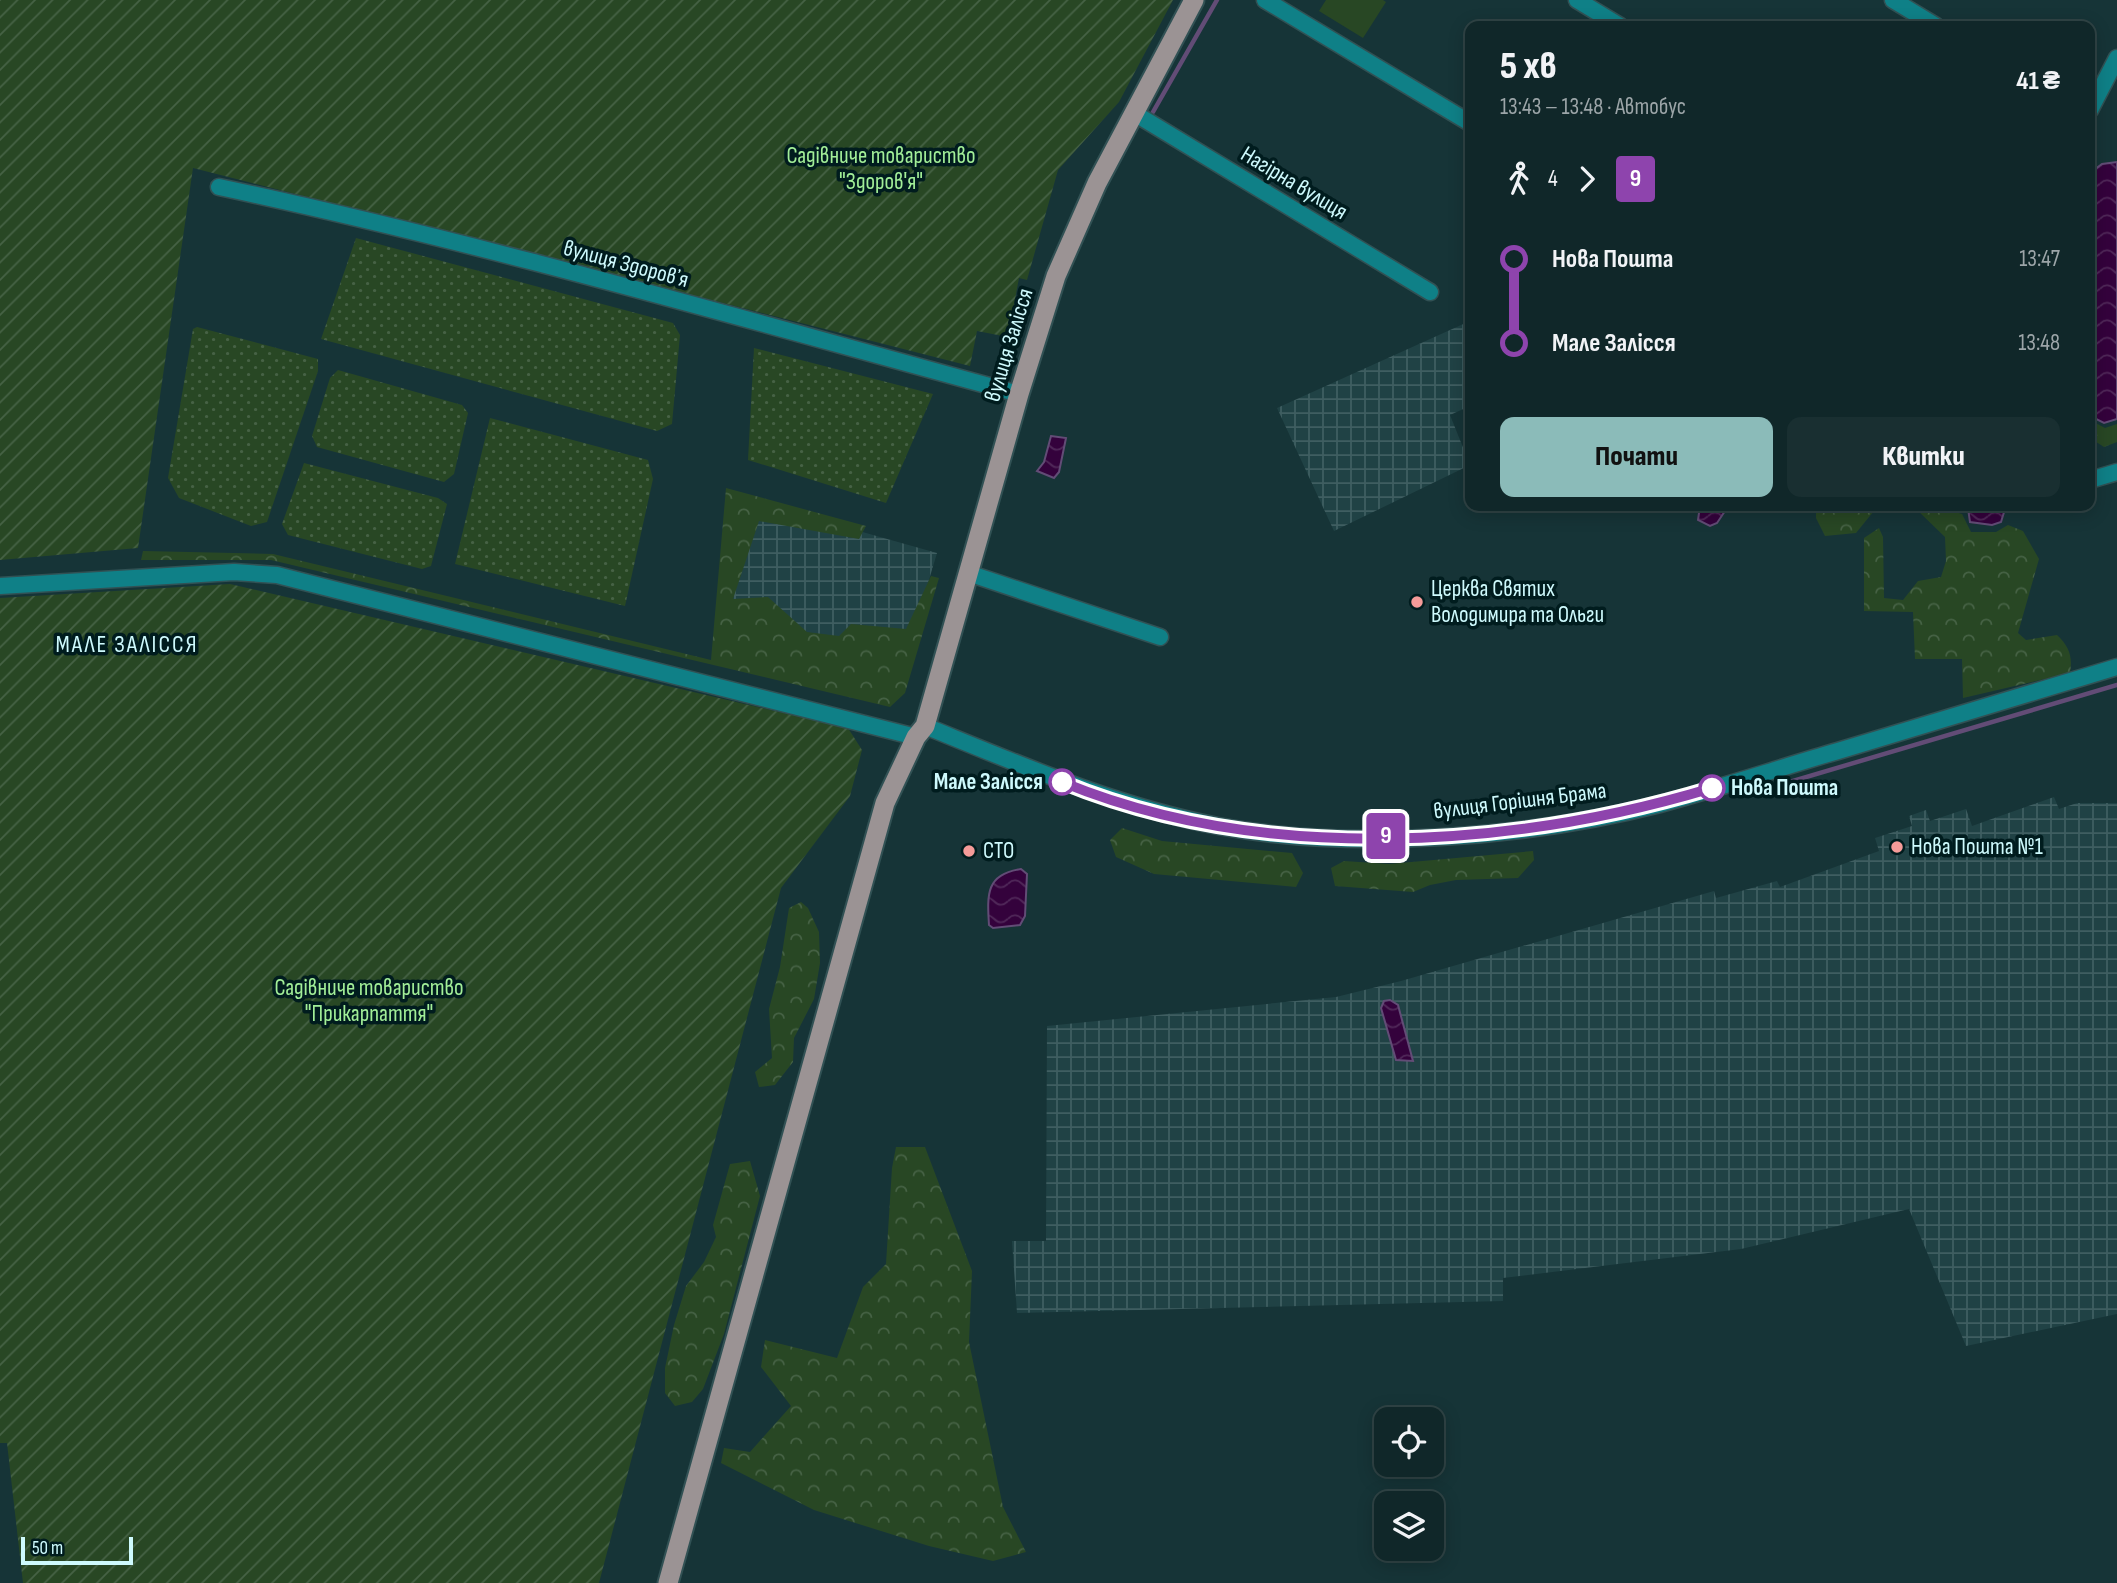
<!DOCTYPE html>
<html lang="uk">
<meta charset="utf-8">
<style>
:root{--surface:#102729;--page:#192f31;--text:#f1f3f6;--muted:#9ca5a8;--line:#304446;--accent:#8bbbb9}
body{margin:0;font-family:"Sofia Sans Condensed",sans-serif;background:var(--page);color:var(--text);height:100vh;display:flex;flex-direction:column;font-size:26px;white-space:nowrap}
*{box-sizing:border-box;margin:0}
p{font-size:23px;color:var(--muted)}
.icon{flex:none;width:38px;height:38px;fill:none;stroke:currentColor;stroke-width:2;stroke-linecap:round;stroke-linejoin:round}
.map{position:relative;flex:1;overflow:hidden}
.panel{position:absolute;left:1465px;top:21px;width:630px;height:490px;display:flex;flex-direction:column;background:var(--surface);border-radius:14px;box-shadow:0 4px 18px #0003,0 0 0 2px var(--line)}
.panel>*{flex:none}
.badge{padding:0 14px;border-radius:5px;font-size:24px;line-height:46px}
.controls{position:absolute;left:1374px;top:1407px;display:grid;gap:14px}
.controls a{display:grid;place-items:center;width:70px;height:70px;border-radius:14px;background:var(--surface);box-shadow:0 4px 18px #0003,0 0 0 2px var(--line);font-size:35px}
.scale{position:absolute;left:21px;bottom:18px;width:112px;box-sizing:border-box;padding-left:7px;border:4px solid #cefafd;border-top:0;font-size:19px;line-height:24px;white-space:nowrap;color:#cefafd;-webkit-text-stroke:5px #001c1e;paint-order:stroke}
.map>.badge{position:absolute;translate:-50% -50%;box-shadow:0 0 0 4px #fff}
.legs{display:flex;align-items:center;gap:10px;height:77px;padding:0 35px;font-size:23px}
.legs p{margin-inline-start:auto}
.summary{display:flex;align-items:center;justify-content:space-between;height:119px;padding:0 35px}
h1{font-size:38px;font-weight:800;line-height:52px}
.primary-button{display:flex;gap:14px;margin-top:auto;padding:14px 35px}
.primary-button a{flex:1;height:80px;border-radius:14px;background:var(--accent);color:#111;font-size:28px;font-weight:800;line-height:80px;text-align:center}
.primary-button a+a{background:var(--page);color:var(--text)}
ul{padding:0 35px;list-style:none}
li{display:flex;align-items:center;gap:24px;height:84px;font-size:26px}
li i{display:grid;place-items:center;width:10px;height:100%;margin:0 9px;background:currentColor}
li i::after{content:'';width:18px;height:18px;margin:-9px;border:5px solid;border-radius:50%;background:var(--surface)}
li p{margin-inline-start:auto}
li:first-child i{background:linear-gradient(#0000 50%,currentColor 0)}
li:last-child i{background:linear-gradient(currentColor 50%,#0000 0)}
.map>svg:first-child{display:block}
.industrial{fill:url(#industrial-grid)}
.grass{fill:url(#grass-dots)}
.forest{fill:url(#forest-crowns)}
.garden{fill:url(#garden-furrows)}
.pitch{fill:#284724}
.water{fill:url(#water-waves);stroke:#624c76;stroke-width:2}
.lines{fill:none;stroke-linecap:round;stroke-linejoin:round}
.stream{stroke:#624c76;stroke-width:4.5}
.minor-casing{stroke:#315154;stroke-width:19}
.major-casing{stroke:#315154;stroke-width:23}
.minor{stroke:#0f8087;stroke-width:16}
.major{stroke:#9b9394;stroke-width:19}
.line-1-casing{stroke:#fff;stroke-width:16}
.line-1{stroke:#8e44ad;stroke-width:10}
.poi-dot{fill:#f59b99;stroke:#001c1e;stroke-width:2.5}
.stop-1-dot{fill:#fff;stroke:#8e44ad;stroke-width:3.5}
.labels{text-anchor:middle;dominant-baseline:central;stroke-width:7;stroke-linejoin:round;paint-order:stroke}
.park-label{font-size:23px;fill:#a2ef98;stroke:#001c1e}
.street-label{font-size:23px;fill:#cefafd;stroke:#001c1e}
.poi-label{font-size:23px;fill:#cefafd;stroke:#001c1e;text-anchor:start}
.stop-label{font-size:23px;font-weight:bold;fill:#cefafd;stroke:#001c1e;text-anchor:end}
.neighbourhood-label{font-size:24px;letter-spacing:2px;fill:#cefafd;stroke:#001c1e}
</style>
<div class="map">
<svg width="2117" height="1583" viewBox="0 0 2117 1583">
<defs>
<pattern id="industrial-grid" width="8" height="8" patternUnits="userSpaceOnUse" patternTransform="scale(1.75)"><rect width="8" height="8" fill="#204245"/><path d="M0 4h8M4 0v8" fill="none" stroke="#3f5e61"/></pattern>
<pattern id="grass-dots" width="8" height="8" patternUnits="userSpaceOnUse" patternTransform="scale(1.75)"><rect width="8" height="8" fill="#284724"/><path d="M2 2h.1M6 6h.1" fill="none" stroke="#466245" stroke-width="1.8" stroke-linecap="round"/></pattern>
<pattern id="forest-crowns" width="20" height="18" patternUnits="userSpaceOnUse" patternTransform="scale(1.75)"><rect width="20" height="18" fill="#284724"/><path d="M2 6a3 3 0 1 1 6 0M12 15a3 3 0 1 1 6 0" fill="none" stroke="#466245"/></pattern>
<pattern id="garden-furrows" width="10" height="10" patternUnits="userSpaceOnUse" patternTransform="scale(1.75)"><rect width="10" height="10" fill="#284724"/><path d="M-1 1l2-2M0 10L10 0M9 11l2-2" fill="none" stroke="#466245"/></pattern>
<pattern id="water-waves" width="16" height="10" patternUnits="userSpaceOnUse" patternTransform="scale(1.75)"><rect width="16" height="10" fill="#34023c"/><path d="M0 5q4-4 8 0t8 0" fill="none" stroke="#502859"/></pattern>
</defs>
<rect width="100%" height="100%" fill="#163437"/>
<g class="industrial">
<path d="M 1470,321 L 1470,406 L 1450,415 L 1470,465 L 1334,531 L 1277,408 Z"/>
<path d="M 738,497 L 937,553 L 892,704 L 714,661 Z"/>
<path d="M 2054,797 L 2059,809 L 2077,803 L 2117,803 L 2117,1314 L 1966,1346 L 1909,1209 L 1741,1249 L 1503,1278 L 1503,1301 L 1017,1313 L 1012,1241 L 1046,1241 L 1047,1026 L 1336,997 L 1401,981 L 1714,891 L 1716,898 L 1777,881 L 1780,887 L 1879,851 L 1875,838 L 1912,826 L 1909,816 L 1926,810 L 1930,821 L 1966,809 L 1972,826 Z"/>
</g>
<g class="grass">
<path d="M 356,238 L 673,323 L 680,335 L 672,424 L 657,431 L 321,339 Z"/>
<path d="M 197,327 L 318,359 L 318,371 L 267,522 L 251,526 L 179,498 L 168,478 L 193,329 Z"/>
<path d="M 754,348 L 933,394 L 886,503 L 748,460 Z"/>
<path d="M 338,370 L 462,405 L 468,413 L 454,474 L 444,482 L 317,447 L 312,436 L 330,378 Z"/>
<path d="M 490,418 L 648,460 L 653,479 L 625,606 L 455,564 Z"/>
<path d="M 304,463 L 438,498 L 447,504 L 431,566 L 422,569 L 288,535 L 282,524 Z"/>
</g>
<g class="forest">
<path d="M 2090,420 L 2105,428 L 2117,424 L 2117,442 L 2104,447 L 2090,438 Z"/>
<path d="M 726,488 L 866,526 L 859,539 L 759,521 L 733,599 L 768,597 L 807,632 L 839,636 L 851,624 L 906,629 L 931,576 L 939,578 L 905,693 L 890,707 L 271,560 L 141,560 L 143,551 L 273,554 L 711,660 Z"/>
<path d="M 1816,506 L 1878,506 L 1856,533 L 1825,536 L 1816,518 Z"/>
<path d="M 1913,506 L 1935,506 L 1962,514 L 1971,532 L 1996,532 L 2008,525 L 2023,531 L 2039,559 L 2018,633 L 2026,640 L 2057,635 C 2069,646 2073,657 2070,673 L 1963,698 L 1962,659 L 1915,659 L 1913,612 L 1864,611 L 1864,538 L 1879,528 L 1883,537 L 1884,598 L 1903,600 L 1918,581 L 1941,577 L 1946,561 L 1945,537 Z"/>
<path d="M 1122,828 L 1162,841 L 1292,853 L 1303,873 L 1296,887 L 1154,874 L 1116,857 L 1110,840 Z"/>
<path d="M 1533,851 L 1534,860 L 1518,878 L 1456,880 L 1430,885 L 1413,892 L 1335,886 L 1331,868 L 1344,861 L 1389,864 Z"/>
<path d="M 801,902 L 808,908 L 819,932 L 820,963 L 814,999 L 794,1038 L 793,1062 L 775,1085 L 759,1087 L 755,1072 L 772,1058 L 769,1009 L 780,967 L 789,908 Z"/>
<path d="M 896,1147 L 925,1147 L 972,1271 L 969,1342 L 1003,1507 L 1026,1552 L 993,1561 L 929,1546 L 814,1510 L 721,1463 L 724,1448 L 750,1452 L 791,1406 L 761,1367 L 765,1340 L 837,1358 L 863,1287 L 886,1264 L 892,1168 Z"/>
<path d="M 750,1161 L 760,1196 L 724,1334 L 703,1389 L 692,1402 L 675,1406 L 665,1393 L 665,1368 L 674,1325 L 686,1286 L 704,1262 L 716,1237 L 713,1225 L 730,1164 Z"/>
</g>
<g class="garden">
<path d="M 0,0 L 1173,0 L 1119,102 L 1058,170 L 1027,280 L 1019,278 L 1008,337 L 977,331 L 970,366 L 193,168 L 138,548 L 0,560 Z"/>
<path d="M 230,584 L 848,728 L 862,750 L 850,796 L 781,888 L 599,1583 L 23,1583 L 7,1443 L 0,1443 L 0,598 Z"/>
</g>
<path class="pitch" d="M 1326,0 L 1383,0 L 1386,2 L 1363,38 L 1319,11 Z"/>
<g class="water">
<path d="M 2117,162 L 2117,419 L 2104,423 L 2090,416 L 2090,173 L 2102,164 Z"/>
<path d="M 1051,436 L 1066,438 L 1059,472 L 1054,478 L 1037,471 L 1044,462 Z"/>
<path d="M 1700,506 L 1727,506 L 1727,508 L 1717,523 L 1710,526 L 1698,520 Z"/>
<path d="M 1960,506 L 2010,506 L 2005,509 L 2001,522 L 1992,525 L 1970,522 L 1968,508 Z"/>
<path d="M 1021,869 L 1027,874 L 1025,916 L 1020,925 L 993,928 L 989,925 C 987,894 986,874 1021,869 Z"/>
<path d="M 1390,1000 L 1398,1005 L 1413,1061 L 1396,1060 L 1381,1008 L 1384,1001 Z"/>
</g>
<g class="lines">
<g class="stream">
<path d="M 1153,112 L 1217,0"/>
<path d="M 1776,786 L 2117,685"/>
</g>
<defs>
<g id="minor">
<path d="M 1265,0 L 1470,123"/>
<path d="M 1577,0 L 1620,26"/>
<path d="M 1893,0 L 1936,26"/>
<path d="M 2090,110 L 2117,58"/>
<path d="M 1134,113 L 1430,292"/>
<path d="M 219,187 C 488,244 753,322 1019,394"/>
<path d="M 2090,480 L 2117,472"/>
<path d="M 968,573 L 1160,637"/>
<path d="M 0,586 L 234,572 L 277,575 L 916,737"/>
<path d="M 925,726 C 1021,765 1115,806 1218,826 C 1352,851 1528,838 1660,804 C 1720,788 1779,768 1838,751 C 1931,723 2024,695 2117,667"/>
</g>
<path id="major" d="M 668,1583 L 885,803 L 916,737 L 925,726 L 1019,394 L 1056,276 L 1097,183 L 1194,0"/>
</defs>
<use href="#minor" class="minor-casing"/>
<use href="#major" class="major-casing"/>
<use href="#minor" class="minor"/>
<use href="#major" class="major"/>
</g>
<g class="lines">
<defs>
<path id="line-1" d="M 1062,782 C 1261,864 1510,849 1712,788"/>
</defs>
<use href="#line-1" class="line-1-casing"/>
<use href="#line-1" class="line-1"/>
</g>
<g class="poi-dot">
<circle cx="1417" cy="602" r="7"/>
<circle cx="1897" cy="847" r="7"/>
<circle cx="969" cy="851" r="7"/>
</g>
<g class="stop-1-dot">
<circle cx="1062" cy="782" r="12"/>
<circle cx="1712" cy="788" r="12"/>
</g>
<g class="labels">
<g class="park-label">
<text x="881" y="156">Садівниче товариство<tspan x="881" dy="26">"Здоров'я"</tspan></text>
<text x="369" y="988">Садівниче товариство<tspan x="369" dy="26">"Прикарпаття"</tspan></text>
</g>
<g class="street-label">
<text transform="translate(1294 183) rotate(31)">Нагірна вулиця</text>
<text transform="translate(626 264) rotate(15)">вулиця Здоровʼя</text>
<text transform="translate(1009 345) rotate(-73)">вулиця Залісся</text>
<text transform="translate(1520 801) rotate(-7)">вулиця Горішня Брама</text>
</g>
<g class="poi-label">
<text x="1431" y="589">Церква Святих<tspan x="1431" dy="26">Володимира та Ольги</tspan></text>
<text x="1911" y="847">Нова Пошта №1</text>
<text x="983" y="851">СТО</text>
</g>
<g class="stop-label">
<text x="1043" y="782">Мале Залісся</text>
<text x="1731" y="788" text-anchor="start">Нова Пошта</text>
</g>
<g class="neighbourhood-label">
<text x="127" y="644">МАЛЕ ЗАЛІССЯ</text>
</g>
</g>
</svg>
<div class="controls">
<a><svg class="icon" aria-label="locate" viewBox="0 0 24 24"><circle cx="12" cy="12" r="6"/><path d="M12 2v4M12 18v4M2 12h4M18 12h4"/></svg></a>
<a><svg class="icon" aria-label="layers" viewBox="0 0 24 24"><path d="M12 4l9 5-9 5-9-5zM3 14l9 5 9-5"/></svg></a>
</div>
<div class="scale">50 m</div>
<b class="badge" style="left:1386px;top:836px;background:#8e44ad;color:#fff">9</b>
<section class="panel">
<div class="summary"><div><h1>5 хв</h1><p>13:43 – 13:48 · Автобус</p></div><b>41 ₴</b></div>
<div class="legs"><svg class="icon" aria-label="walk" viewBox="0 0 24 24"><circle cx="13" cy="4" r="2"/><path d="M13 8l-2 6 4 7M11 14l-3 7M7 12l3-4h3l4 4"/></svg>4<svg class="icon" aria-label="forward" viewBox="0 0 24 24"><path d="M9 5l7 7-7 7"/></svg><b class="badge" style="background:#8e44ad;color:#fff">9</b></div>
<ul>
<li><i style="color:#8e44ad"></i><b>Нова Пошта</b><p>13:47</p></li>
<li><i style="color:#8e44ad"></i><b>Мале Залісся</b><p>13:48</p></li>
</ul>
<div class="primary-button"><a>Почати</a><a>Квитки</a></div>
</section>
</div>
